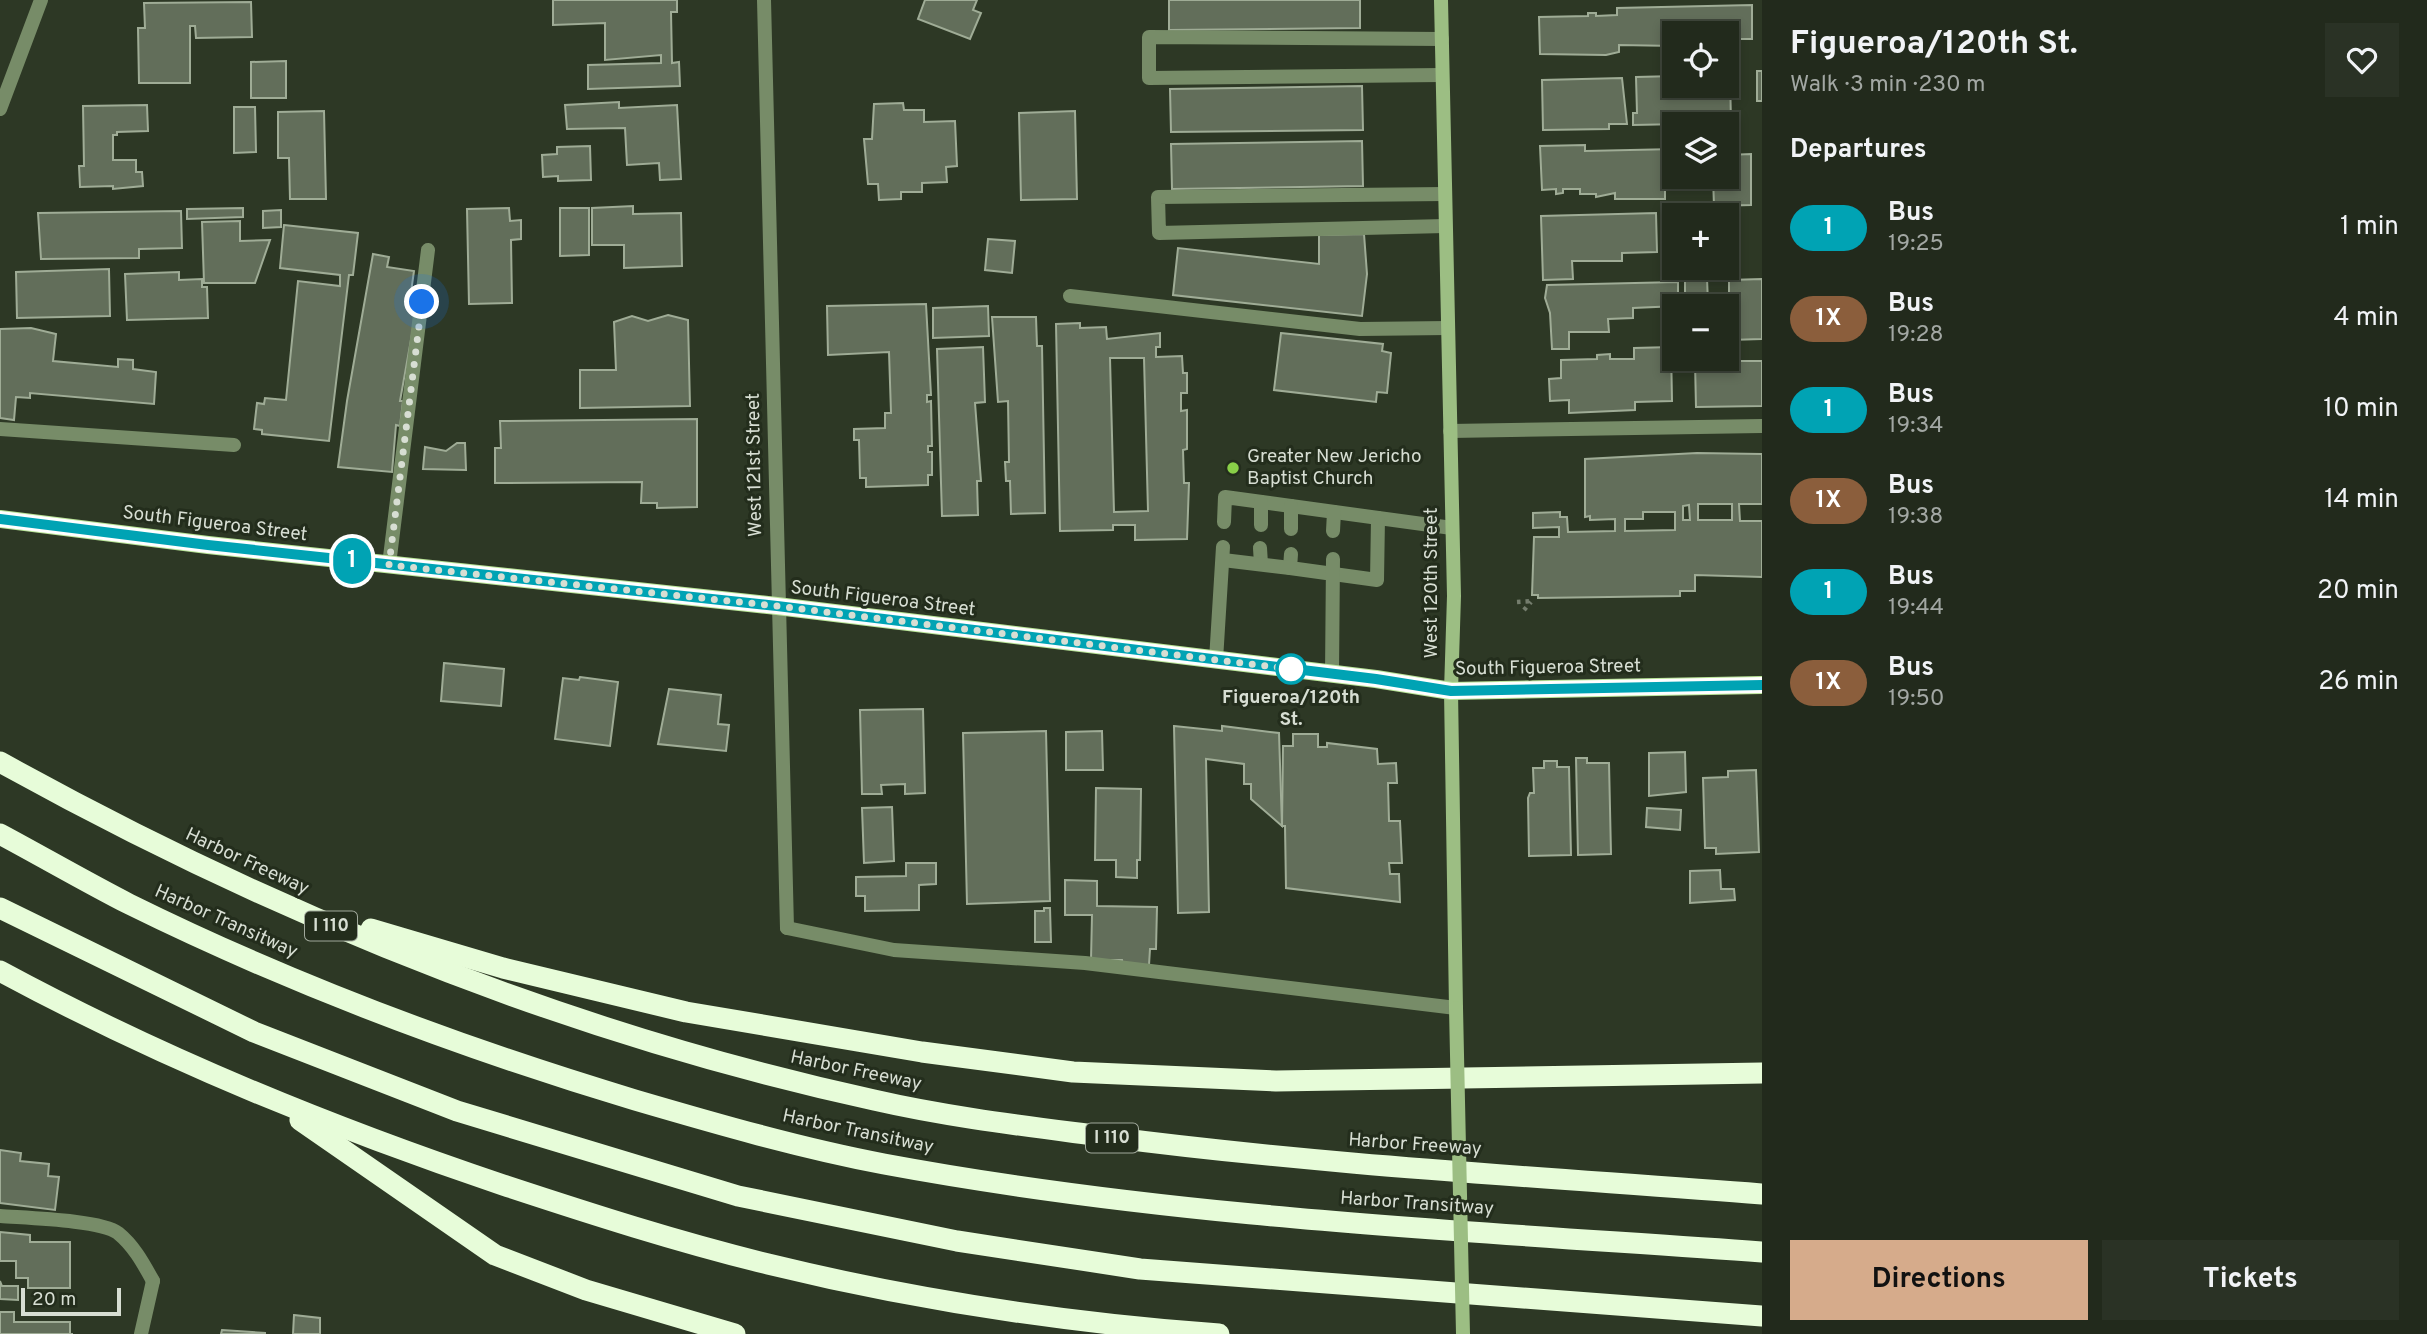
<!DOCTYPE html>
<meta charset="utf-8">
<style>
:root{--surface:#222a1c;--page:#2a3225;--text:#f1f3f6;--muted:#a2a7a3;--line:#3f463b;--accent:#d6ab8b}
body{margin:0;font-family:Overpass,sans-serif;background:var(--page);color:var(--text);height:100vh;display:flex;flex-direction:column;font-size:26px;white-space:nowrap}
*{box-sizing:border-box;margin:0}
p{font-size:23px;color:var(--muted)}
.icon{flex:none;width:38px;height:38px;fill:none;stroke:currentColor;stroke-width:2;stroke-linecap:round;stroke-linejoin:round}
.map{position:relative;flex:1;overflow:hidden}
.drawer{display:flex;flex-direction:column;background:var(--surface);width:665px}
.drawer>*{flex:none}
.badge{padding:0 14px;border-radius:23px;font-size:24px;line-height:46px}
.tools{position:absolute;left:1662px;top:21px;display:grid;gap:14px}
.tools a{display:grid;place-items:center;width:77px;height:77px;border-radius:0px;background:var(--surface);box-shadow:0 4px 10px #0003,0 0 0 2px var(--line);font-size:35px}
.scale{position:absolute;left:21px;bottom:18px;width:100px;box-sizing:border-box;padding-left:7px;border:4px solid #d7ded3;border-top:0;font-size:19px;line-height:24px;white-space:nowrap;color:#d7ded3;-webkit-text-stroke:5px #232d1c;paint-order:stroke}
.you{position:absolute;width:35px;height:35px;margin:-18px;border:5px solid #fff;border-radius:50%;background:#1a73e8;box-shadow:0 0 0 10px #1a73e833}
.map>.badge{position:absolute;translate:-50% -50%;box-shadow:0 0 0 4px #fff}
h2{padding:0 28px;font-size:26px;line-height:63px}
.round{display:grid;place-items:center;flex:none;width:74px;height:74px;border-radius:0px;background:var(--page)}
.overview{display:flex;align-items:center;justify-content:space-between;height:119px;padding:0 28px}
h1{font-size:33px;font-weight:700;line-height:52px}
.action{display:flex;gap:14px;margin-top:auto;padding:14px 28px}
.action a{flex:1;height:80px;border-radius:0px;background:var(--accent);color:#111;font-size:28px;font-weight:700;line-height:80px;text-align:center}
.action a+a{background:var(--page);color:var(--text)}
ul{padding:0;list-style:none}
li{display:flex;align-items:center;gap:21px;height:91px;padding:0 28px}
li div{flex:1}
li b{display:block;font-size:26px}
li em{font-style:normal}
li .badge{min-width:77px;font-weight:700;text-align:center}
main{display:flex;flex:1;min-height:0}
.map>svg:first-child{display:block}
.building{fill:#626e5a;stroke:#9fac96;stroke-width:2;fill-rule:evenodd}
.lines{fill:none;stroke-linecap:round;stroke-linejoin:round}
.path{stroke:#747d6d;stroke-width:4.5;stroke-dasharray:3.5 5;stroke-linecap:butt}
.lane{stroke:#778c68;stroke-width:14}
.street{stroke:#778c68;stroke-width:14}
.secondary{stroke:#9cbe83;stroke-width:14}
.primary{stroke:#b9e498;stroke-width:18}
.highway{stroke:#e7fcd9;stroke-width:21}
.secondary-bridge{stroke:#9cbe83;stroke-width:14}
.line-casing{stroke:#fff;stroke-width:16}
.line{stroke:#00a3b4;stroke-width:10}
.walk{stroke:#d7ded3;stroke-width:7;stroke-dasharray:0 12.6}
.poi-dot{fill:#89cf48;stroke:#232d1c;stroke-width:2.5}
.stop-dot{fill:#fff;stroke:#00a3b4;stroke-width:3.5}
.labels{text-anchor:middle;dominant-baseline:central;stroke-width:6;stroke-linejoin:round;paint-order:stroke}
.shield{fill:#232d1c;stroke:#a1a99c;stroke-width:2}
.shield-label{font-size:18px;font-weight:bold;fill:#d7ded3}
.poi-label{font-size:19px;fill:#d7ded3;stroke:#232d1c;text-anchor:start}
.street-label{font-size:19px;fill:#d7ded3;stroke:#232d1c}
.stop-label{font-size:19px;font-weight:bold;fill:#d7ded3;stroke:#232d1c}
</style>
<main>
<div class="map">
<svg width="1762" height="1334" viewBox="0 0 1762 1334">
<rect width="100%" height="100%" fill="#2d3825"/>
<g class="building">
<path d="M 553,0 L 677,0 L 677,12 L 671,12 L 672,63 L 679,62 L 680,86 L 588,89 L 588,65 L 661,63 L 661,55 L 605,60 L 605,23 L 553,25 Z"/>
<path d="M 925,0 L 977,0 L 973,10 L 981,13 L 970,39 L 918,19 Z"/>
<path d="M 1169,0 L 1360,0 L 1360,28 L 1169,30 Z"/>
<path d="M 251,2 L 252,37 L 196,38 L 195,26 L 190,26 L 190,83 L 139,83 L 138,28 L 145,28 L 144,3 Z"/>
<path d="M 1752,5 L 1752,39 L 1727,39 L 1727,33 L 1675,33 L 1675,46 L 1619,45 L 1619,52 L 1606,55 L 1540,54 L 1539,17 L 1588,16 L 1588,13 L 1596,13 L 1596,16 L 1617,15 L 1617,8 Z"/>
<path d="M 286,61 L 286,98 L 251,98 L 251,62 Z"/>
<rect x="1757" y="71" width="5" height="30"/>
<path d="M 1727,75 L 1730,75 L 1731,123 L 1633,125 L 1633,113 L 1637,113 L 1636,77 L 1675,76 L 1675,86 L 1727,86 Z"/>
<path d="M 1622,78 L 1627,124 L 1609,124 L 1609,129 L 1543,130 L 1542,80 Z"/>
<path d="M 1362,86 L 1363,130 L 1171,132 L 1170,89 Z"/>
<path d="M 619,102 L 619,108 L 677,105 L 681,179 L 660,180 L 659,163 L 627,165 L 625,128 L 567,129 L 565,105 Z"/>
<path d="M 903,103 L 904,110 L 924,110 L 924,122 L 955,121 L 957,166 L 946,167 L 947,182 L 922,183 L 922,192 L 901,192 L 901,199 L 879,200 L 878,184 L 868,184 L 864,139 L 872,139 L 874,104 Z"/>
<path d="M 147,105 L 148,131 L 117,132 L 117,135 L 113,135 L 113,160 L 136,160 L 136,172 L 142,172 L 143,186 L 113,189 L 113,186 L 80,187 L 79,166 L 84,166 L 83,106 Z"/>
<path d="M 234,107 L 255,107 L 256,152 L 234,153 Z"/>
<path d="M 324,111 L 326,199 L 290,199 L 289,158 L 278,158 L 278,112 Z"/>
<path d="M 1075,111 L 1077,199 L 1021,200 L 1019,113 Z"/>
<path d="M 1362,141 L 1363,186 L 1172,189 L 1171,144 Z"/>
<path d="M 1585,145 L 1585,151 L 1675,149 L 1677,185 L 1665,185 L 1665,199 L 1615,199 L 1615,193 L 1596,197 L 1596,194 L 1580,194 L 1580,189 L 1563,189 L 1563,193 L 1556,194 L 1556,189 L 1542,190 L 1540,146 Z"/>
<path d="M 590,146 L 591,180 L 558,181 L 558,176 L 543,177 L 542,155 L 557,154 L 557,147 Z"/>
<path d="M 1751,154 L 1751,205 L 1714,206 L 1713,177 L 1727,177 L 1727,155 Z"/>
<path d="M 633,206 L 633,214 L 681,213 L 682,266 L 624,268 L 624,245 L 592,245 L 592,208 Z"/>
<path d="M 243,208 L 243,217 L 187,219 L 187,209 Z"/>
<path d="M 509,208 L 510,221 L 521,220 L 521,239 L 511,240 L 512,303 L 469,304 L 467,209 Z"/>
<path d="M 560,208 L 589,208 L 589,255 L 560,256 Z"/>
<path d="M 281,210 L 281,227 L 263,228 L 263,211 Z"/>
<path d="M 181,211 L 182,248 L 139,249 L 139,258 L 41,259 L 38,213 Z"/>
<path d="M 1656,213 L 1657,252 L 1622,253 L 1622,261 L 1572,261 L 1573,279 L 1543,280 L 1541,216 Z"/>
<path d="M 1669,216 L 1675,216 L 1675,268 L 1720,268 L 1720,274 L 1673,274 L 1673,266 L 1669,266 Z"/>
<rect x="1727" y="216" width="11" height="21"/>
<path d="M 240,221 L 240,241 L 270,240 L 255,283 L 204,283 L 202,222 Z"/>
<path d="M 284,225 L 358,233 L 353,275 L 349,275 L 329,441 L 262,434 L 262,430 L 254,429 L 257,403 L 264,404 L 265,398 L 286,400 L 298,281 L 340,286 L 340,275 L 280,268 Z"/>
<path d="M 1364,234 L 1367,274 L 1362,316 L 1173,295 L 1178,248 L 1319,264 L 1319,235 Z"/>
<path d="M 988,239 L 1015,241 L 1012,273 L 985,270 Z"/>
<path d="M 373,254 L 389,257 L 387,267 L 414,271 L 410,299 L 413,300 L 412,311 L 416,312 L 400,401 L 403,401 L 400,426 L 396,425 L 392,472 L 338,467 L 347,401 Z"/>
<path d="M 109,269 L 110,316 L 17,318 L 16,272 Z"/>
<path d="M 179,272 L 179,280 L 202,279 L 202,287 L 207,287 L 208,318 L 127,320 L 125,274 Z"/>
<path d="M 1685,278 L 1707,278 L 1708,304 L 1685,304 Z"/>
<path d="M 1762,279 L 1762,339 L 1730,340 L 1727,306 L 1721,306 L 1721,300 L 1729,299 L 1729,280 Z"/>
<path d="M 1678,282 L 1678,306 L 1633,308 L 1633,318 L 1608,319 L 1609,332 L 1569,332 L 1569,349 L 1552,349 L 1550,313 L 1545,298 L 1547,285 Z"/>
<path d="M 926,304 L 931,395 L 927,395 L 927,402 L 931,401 L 932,446 L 928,446 L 928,452 L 932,452 L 932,475 L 928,475 L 928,485 L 866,487 L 866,478 L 860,478 L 859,440 L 854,440 L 854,429 L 885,428 L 885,413 L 891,413 L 889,352 L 828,355 L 827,306 Z"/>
<path d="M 988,306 L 989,336 L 933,338 L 933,308 Z"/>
<path d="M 668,315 L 688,320 L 690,406 L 580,408 L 580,370 L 616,370 L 614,322 L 632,316 L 648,321 Z"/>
<path d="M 992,317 L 1036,317 L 1037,346 L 1042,346 L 1045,513 L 1011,514 L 1010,481 L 1006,481 L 1005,462 L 1009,462 L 1008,401 L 998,402 Z"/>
<path d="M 1080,323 L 1080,328 L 1106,327 L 1107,339 L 1160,333 L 1160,347 L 1156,347 L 1156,357 L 1182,356 L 1183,373 L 1187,373 L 1187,393 L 1181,393 L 1181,411 L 1187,410 L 1187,449 L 1183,450 L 1184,483 L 1189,483 L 1187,539 L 1135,540 L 1135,525 L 1113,525 L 1113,530 L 1060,531 L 1056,324 ZM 1110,358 L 1144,358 L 1148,511 L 1114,512 Z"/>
<path d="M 31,328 L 56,334 L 53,361 L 118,367 L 118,359 L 133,360 L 133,369 L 156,372 L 154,404 L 30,393 L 30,398 L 16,397 L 14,420 L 0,418 L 0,329 Z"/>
<path d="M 1281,333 L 1383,344 L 1382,351 L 1391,353 L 1387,393 L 1377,392 L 1376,402 L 1274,390 Z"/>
<path d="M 983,347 L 985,402 L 975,403 L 981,481 L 977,481 L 978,515 L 942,516 L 937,349 Z"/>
<path d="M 1671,347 L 1672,401 L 1635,402 L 1635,410 L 1569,413 L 1569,400 L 1550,401 L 1549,379 L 1561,378 L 1561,360 L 1597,359 L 1597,355 L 1610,354 L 1610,359 L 1634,359 L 1634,348 Z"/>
<path d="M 1688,359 L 1710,359 L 1710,361 L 1688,362 Z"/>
<path d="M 1710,361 L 1762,361 L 1762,406 L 1696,407 L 1695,362 Z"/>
<path d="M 697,419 L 697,507 L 657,508 L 657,503 L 641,503 L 642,482 L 495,483 L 495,448 L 501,448 L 500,421 Z"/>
<path d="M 457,443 L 465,443 L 466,470 L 423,469 L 425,447 L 446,451 Z"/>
<path d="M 1697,453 L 1762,454 L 1762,504 L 1739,504 L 1740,521 L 1762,521 L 1762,577 L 1695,575 L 1695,591 L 1680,591 L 1680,596 L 1538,598 L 1538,595 L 1532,595 L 1534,537 L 1559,537 L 1559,527 L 1533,528 L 1533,513 L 1560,512 L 1560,517 L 1567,517 L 1568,532 L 1615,531 L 1615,519 L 1590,520 L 1590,516 L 1585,517 L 1585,459 ZM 1698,504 L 1732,504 L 1732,520 L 1698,520 ZM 1689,505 L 1690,520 L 1683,520 L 1683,506 ZM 1643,512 L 1675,512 L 1675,530 L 1625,531 L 1625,519 L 1643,519 Z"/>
<path d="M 444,663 L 504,669 L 501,706 L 441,701 Z"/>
<path d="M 580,677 L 618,682 L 610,746 L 555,739 L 563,678 L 579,680 Z"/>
<path d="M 669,689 L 721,695 L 718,724 L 729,725 L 726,751 L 658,744 Z"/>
<path d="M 923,709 L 925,793 L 905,794 L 905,784 L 881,785 L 882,794 L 862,794 L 860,710 Z"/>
<path d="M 1174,726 L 1222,731 L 1222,726 L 1279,733 L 1282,826 L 1251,799 L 1251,784 L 1244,784 L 1244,764 L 1206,759 L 1209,912 L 1178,913 Z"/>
<path d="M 1046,731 L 1050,901 L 967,904 L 963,733 Z"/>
<path d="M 1102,731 L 1103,770 L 1066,770 L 1066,732 Z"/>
<path d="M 1293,734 L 1318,734 L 1318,747 L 1327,747 L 1327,743 L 1377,749 L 1378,764 L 1396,763 L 1397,783 L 1388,783 L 1389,821 L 1400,821 L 1402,863 L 1389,863 L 1390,874 L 1399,874 L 1400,902 L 1286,888 L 1285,826 L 1282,826 L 1283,746 L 1293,746 Z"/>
<path d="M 1685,752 L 1686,792 L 1649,796 L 1649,753 Z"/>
<path d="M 1576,758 L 1587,758 L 1587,763 L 1609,763 L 1611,854 L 1578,855 Z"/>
<path d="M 1544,761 L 1557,761 L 1557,767 L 1569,767 L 1571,855 L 1529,856 L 1528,798 L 1530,793 L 1534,793 L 1533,768 L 1544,768 Z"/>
<path d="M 1756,770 L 1759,852 L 1716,854 L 1716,848 L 1705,848 L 1703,778 L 1728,777 L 1728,771 Z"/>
<path d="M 1096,788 L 1141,789 L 1140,860 L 1137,860 L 1137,878 L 1116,877 L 1116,860 L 1095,860 Z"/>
<path d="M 892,807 L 894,861 L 864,863 L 862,808 Z"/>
<path d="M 1647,808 L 1681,810 L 1680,830 L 1646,827 Z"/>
<path d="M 906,863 L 936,863 L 936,884 L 919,885 L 919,910 L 865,911 L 865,896 L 856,896 L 856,877 L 906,876 Z"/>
<path d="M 1720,870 L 1721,889 L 1734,889 L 1735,900 L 1690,903 L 1690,871 Z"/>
<path d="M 1065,880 L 1097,881 L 1097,906 L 1157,907 L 1156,949 L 1150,949 L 1149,965 L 1123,965 L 1122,960 L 1091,960 L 1092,915 L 1065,915 Z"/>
<path d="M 1044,908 L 1050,908 L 1051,942 L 1035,942 L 1035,911 L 1044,911 Z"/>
<path d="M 0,1150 L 21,1153 L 20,1161 L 49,1164 L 48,1176 L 59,1177 L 55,1210 L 0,1203 Z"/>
<path d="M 0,1232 L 30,1235 L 30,1242 L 70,1242 L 70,1288 L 28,1288 L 28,1278 L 16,1278 L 16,1261 L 0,1261 Z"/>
<path d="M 0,1281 L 2,1286 L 18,1286 L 18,1300 L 0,1299 Z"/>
<path d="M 0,1312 L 14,1312 L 14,1322 L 70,1322 L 70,1334 L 73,1334 L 0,1334 Z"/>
<path d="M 294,1315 L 320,1318 L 320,1334 L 293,1334 Z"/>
<path d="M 222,1330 L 265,1333 L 265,1334 L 221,1334 Z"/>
</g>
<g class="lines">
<g class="path">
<path d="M 1517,602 L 1532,601"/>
<path d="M 1524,610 L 1531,602"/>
</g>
<g class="lane">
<path d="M 1442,39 L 1149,37 L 1149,78 L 1442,75"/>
<path d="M 1445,194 L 1158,197 L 1159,233 L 1445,226"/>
<path d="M 1070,296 L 1360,329 L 1448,328"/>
<path d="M 0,429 L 234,445"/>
<path d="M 1450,431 L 1762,426"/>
<path d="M 1224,522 L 1225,497 L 1452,528"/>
<path d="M 1261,525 L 1261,502"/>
<path d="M 1291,529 L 1291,506"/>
<path d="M 1333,531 L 1334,512"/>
<path d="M 1260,548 L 1261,564"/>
<path d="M 1291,554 L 1290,568 L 1377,580 L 1378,518"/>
<path d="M 1223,560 L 1290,568"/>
<path d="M 389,565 L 428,250"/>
<path d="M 1216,660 L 1223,547"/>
<path d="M 1332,674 L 1333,559"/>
<path d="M 787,928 L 894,950 L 1085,963 L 1456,1008"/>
<path d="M 0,1216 C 25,1218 101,1220 118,1233 C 134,1246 143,1263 153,1281"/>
</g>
<g class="street">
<path d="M 764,0 L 787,928"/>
<path d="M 0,109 L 41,0"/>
<path d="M 141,1334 L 153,1281"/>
</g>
<path class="secondary" d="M 1441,0 L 1454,596 L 1451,691 L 1456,1008"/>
<path class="primary" d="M 0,519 L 208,545 L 777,606 L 1376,679 L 1451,691 L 1762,685"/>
<g class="highway">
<path d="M 0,762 C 274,914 567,1033 874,1100 C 948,1117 1025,1126 1101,1136 C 1320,1165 1542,1177 1762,1194"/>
<path d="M 0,834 C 43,857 86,882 129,904 C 291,984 462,1048 635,1100 C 717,1124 800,1148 884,1164 C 1174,1218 1469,1231 1762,1252"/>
<path d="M 0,908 L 254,1032 L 457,1111 L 738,1196 L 957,1241 L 1140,1269 L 1762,1316"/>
<path d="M 371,929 L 503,968 L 686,1012 L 922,1052 L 1073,1072 L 1276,1081 L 1762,1073"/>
<path d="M 0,971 C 161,1058 330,1127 503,1185 C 591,1214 678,1242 768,1264 C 915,1300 1069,1323 1219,1334"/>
<path d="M 300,1120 L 495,1255 L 586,1290 L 735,1334"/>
</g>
<path class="secondary-bridge" d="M 1456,1008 L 1463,1334"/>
</g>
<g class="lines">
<defs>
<path id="line" d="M 0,519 L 208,545 L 777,606 L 1376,679 L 1451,691 L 1762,685"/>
</defs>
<use href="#line" class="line-casing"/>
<use href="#line" class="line"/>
<path class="walk" d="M 422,302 L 389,565 L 777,606 L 1291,669"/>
</g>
<circle class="poi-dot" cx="1233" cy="468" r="7"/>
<circle class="stop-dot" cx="1291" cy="669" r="14"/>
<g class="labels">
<g class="shield">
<rect x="305" y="911.5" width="52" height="29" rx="5"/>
<rect x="1086" y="1123.5" width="52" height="29" rx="5"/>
</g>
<g class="shield-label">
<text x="331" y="926">I 110</text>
<text x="1112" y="1138">I 110</text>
</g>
<g class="poi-label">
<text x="1247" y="457">Greater New Jericho<tspan x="1247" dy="22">Baptist Church</tspan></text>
</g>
<g class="street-label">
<text transform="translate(755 465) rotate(-91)">West 121st Street</text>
<text transform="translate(215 524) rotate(7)">South Figueroa Street</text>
<text transform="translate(1432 583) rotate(-90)">West 120th Street</text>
<text transform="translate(883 599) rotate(7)">South Figueroa Street</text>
<text transform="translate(1548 668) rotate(-1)">South Figueroa Street</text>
<text transform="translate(247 862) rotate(25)">Harbor Freeway</text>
<text transform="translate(226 922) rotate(24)">Harbor Transitway</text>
<text transform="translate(856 1071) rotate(12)">Harbor Freeway</text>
<text transform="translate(858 1132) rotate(12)">Harbor Transitway</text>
<text transform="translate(1415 1145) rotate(4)">Harbor Freeway</text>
<text transform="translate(1417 1204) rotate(4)">Harbor Transitway</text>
</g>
<g class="stop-label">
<text x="1291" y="698">Figueroa/120th<tspan x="1291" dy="22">St.</tspan></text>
</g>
</g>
</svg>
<div class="tools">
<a><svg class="icon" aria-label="locate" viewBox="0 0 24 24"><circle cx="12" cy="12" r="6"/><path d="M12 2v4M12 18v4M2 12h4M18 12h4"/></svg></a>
<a><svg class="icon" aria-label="layers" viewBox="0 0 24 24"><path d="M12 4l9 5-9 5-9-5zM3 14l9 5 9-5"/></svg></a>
<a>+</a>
<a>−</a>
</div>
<div class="scale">20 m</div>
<div class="you" style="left:422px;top:302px"></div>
<b class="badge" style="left:352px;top:561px;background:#00a3b4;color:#fff">1</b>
</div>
<section class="drawer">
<div class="overview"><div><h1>Figueroa/120th St.</h1><p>Walk · 3 min · 230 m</p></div><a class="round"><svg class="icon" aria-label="heart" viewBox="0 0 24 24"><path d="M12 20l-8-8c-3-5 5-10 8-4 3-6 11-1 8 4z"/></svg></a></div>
<h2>Departures</h2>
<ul>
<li><span class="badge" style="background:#00a3b4;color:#fff">1</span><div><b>Bus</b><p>19:25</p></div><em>1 min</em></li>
<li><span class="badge" style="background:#8b5e3c;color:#fff">1X</span><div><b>Bus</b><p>19:28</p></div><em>4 min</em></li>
<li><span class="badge" style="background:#00a3b4;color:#fff">1</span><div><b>Bus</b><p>19:34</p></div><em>10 min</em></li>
<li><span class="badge" style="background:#8b5e3c;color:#fff">1X</span><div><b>Bus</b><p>19:38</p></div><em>14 min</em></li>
<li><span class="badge" style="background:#00a3b4;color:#fff">1</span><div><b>Bus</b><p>19:44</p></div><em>20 min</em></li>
<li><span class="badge" style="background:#8b5e3c;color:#fff">1X</span><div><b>Bus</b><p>19:50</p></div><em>26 min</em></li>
</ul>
<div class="action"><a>Directions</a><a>Tickets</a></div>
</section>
</main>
